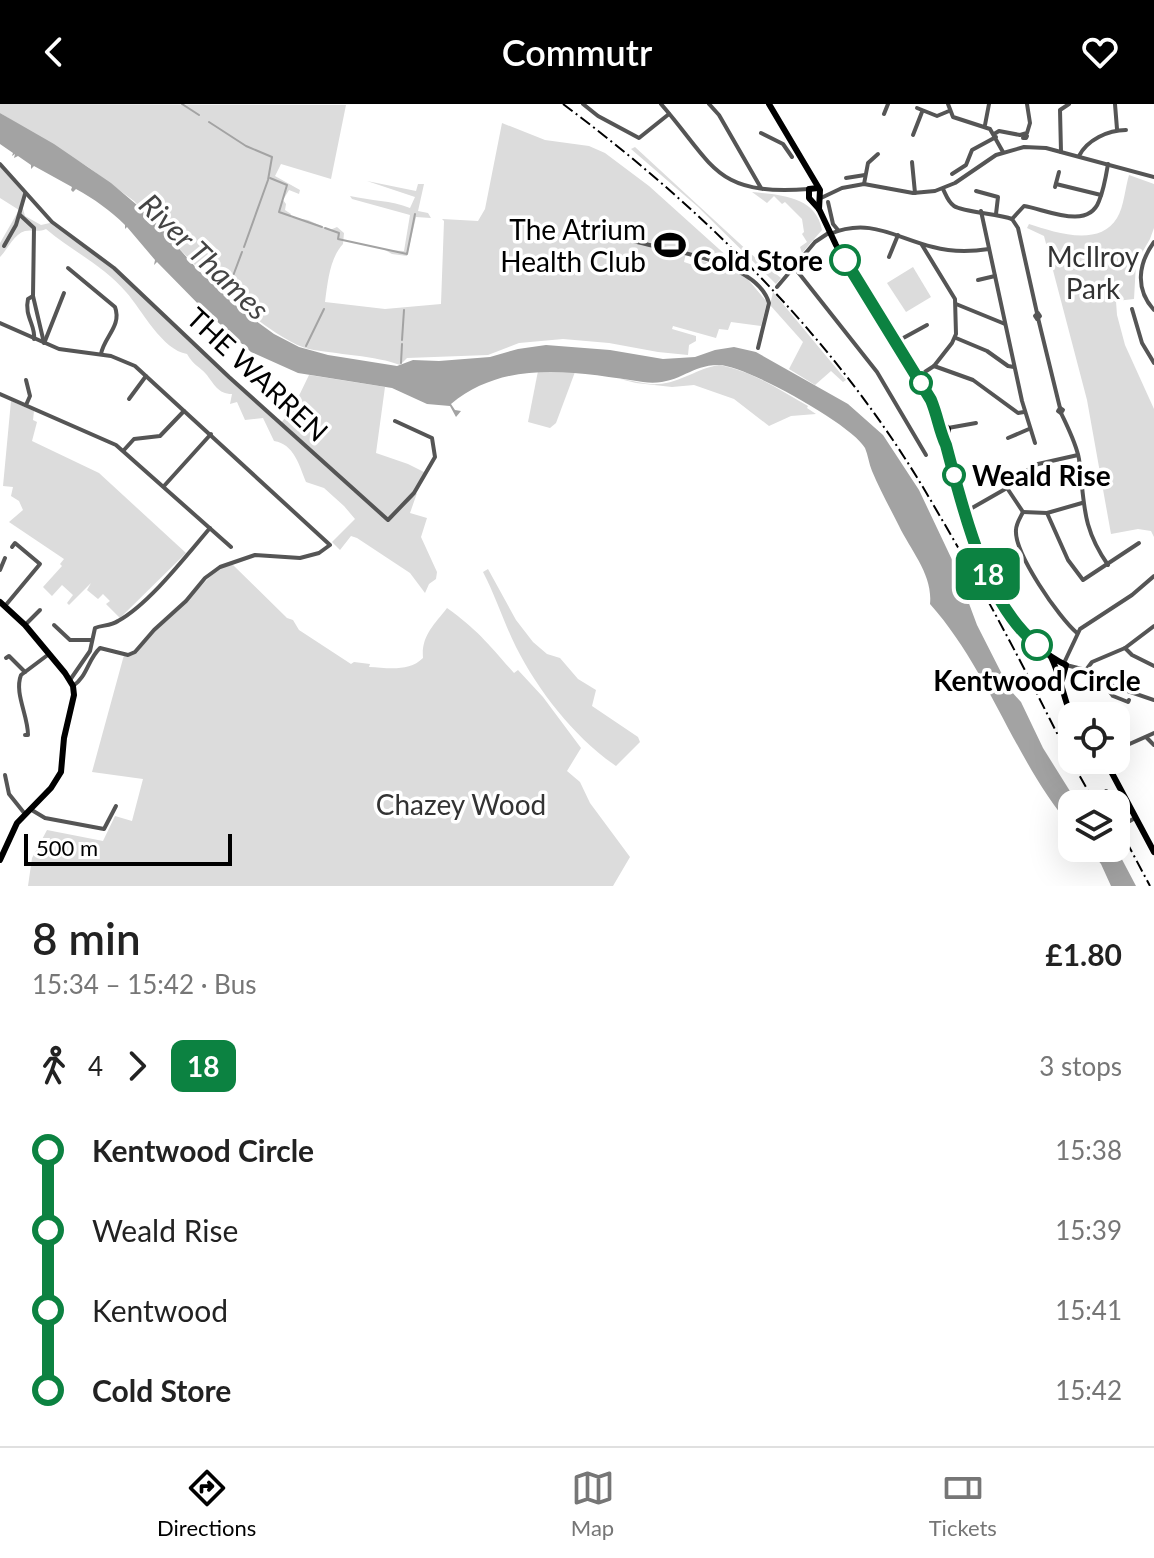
<!DOCTYPE html>
<meta charset="utf-8">
<style>
:root{--surface:#fff;--page:#f6f6f6;--text:#222;--muted:#767676;--line:#e0e0e0;--accent:#000}
body{margin:0;font-family:Lato,sans-serif;background:var(--page);color:var(--text);height:100vh;display:flex;flex-direction:column;font-size:30px;white-space:nowrap}
*{box-sizing:border-box;margin:0}
p{font-size:26px;color:var(--muted)}
.icon{flex:none;width:44px;height:44px;fill:none;stroke:currentColor;stroke-width:2;stroke-linecap:round;stroke-linejoin:round}
.map{position:relative;height:782px;overflow:hidden}
.panel{display:flex;flex-direction:column;background:var(--surface);flex:1}
.panel>*{flex:none}
.badge{padding:0 16px;border-radius:12px;font-size:28px;line-height:52px}
.buttons{position:absolute;left:1058px;top:598px;display:grid;gap:16px}
.buttons a{display:grid;place-items:center;width:72px;height:72px;border-radius:16px;background:var(--surface);box-shadow:0 8px 32px #0002;font-size:40px}
.scale{position:absolute;left:24px;bottom:20px;width:208px;box-sizing:border-box;padding-left:8px;border:4px solid #000;border-top:0;font-size:22px;line-height:28px;white-space:nowrap;color:#000;-webkit-text-stroke:6px #fff;paint-order:stroke}
.map>.badge{position:absolute;translate:-50% -50%;box-shadow:0 0 0 4px #fff}
.legs{display:flex;align-items:center;gap:12px;height:88px;padding:0 32px;font-size:26px}
.legs p{margin-inline-start:auto}
.overview{display:flex;align-items:center;justify-content:space-between;height:136px;padding:0 32px}
h1{font-size:44px;font-weight:600;line-height:60px}
ul{padding:0 32px;list-style:none}
li{display:flex;align-items:center;gap:28px;height:80px;font-size:30px}
li i{display:grid;place-items:center;width:12px;height:100%;margin:0 10px;background:currentColor}
li i::after{content:'';width:20px;height:20px;margin:-10px;border:6px solid;border-radius:50%;background:var(--surface)}
li p{margin-inline-start:auto}
li:first-child i{background:linear-gradient(#0000 50%,currentColor 0)}
li:last-child i{background:linear-gradient(currentColor 50%,#0000 0)}
header{display:flex;justify-content:space-between;align-items:center;height:104px;padding:0 32px;background:var(--accent);color:#fff;font-size:36px;font-weight:600}
.tabs{display:flex;justify-content:space-around;align-items:center;height:112px;border-top:2px solid var(--line);background:var(--surface);font-size:22px;color:var(--muted)}
.tabs a{display:grid;justify-items:center;gap:4px}
.tabs .active{color:var(--accent)}
.map>svg:first-child{display:block}
.green{fill:#dcdcdc}
.water{fill:#a3a3a3}
.lines{fill:none;stroke-linecap:round;stroke-linejoin:round}
.stream{stroke:#a3a3a3;stroke-width:2}
.minor{stroke:#555;stroke-width:4}
.major{stroke:#000;stroke-width:6}
.rail{stroke:#000;stroke-width:2;stroke-dasharray:12 4 2 4;stroke-linecap:butt}
.line-1-casing{stroke:#fff;stroke-width:18}
.line-1{stroke:#0c8241;stroke-width:12}
.stop-1-dot{fill:#fff;stroke:#0c8241;stroke-width:4}
.labels{text-anchor:middle;dominant-baseline:central;stroke-width:7;stroke-linejoin:round;paint-order:stroke}
.poi-label{font-size:28px;fill:#000;stroke:#fff;text-anchor:end}
.park-label{font-size:28px;fill:#333;stroke:#fff}
.stop-label{font-size:28px;font-weight:bold;fill:#000;stroke:#fff;text-anchor:end}
.street-label{font-size:28px;fill:#000;stroke:#fff}
.water-label{font-size:30px;font-style:italic;fill:#444;stroke:#fff}
</style>
<header><svg class="icon" aria-label="back" viewBox="0 0 24 24"><path d="M15 5l-7 7 7 7"/></svg>Commutr<svg class="icon" aria-label="heart" viewBox="0 0 24 24"><path d="M12 20l-8-8c-3-5 5-10 8-4 3-6 11-1 8 4z"/></svg></header>
<div class="map">
<svg width="1154" height="782" viewBox="0 0 1154 782">
<rect width="100%" height="100%" fill="#fff"/>
<g class="green">
<path d="M 0,0 L 346,1 L 331,75 L 281,60 L 275,72 L 300,86 L 299,90 L 289,86 L 283,96 L 286,100 L 285,106 L 291,110 L 290,113 L 308,116 L 330,126 L 337,123 L 344,129 L 343,140 C 330,154 328,176 325,198 L 385,205 L 441,200 L 444,117 L 442,115 L 478,117 L 485,105 L 502,19 L 545,36 L 589,42 L 605,49 L 649,82 L 739,163 L 738,165 L 686,149 L 684,158 L 696,162 L 698,155 L 745,172 L 767,198 L 761,222 L 731,218 L 728,226 L 719,225 L 716,234 L 673,222 L 672,225 L 696,232 L 696,237 L 689,241 L 688,251 L 658,248 L 609,239 L 563,235 L 519,239 L 488,251 L 407,254 L 400,261 C 378,252 333,250 309,245 C 283,239 235,200 218,180 L 214,181 L 134,97 L 88,63 L 0,9 Z"/>
<path d="M 635,43 L 751,150 L 781,174 L 776,180 L 698,103 L 631,45 Z"/>
<path d="M 0,62 L 24,90 L 22,101 L 25,112 L 41,121 L 50,119 L 113,165 L 281,319 L 293,304 L 309,271 L 385,283 L 376,349 L 408,360 L 426,369 L 415,388 L 406,397 L 417,389 L 410,409 L 427,414 L 421,433 L 437,468 L 436,475 L 429,480 L 425,489 L 410,469 L 357,434 L 351,432 L 340,446 L 332,438 L 355,415 L 344,402 L 324,384 L 306,378 C 299,361 294,340 274,337 L 263,314 L 245,316 L 237,298 L 230,300 L 232,290 C 218,290 214,280 206,270 C 199,262 194,262 187,250 C 162,246 142,206 126,188 C 104,162 72,147 46,125 C 37,129 33,125 25,127 C 14,130 8,145 0,153 L 0,139 L 19,106 L 0,94 Z"/>
<path d="M 1129,71 L 1154,80 L 1154,124 L 1150,135 L 1136,159 L 1134,195 L 1116,197 L 1117,211 L 1125,241 L 1154,305 L 1154,433 L 1151,427 L 1138,425 L 1111,430 L 1087,296 L 1044,132 L 1027,124 L 1029,120 C 1054,128 1099,144 1117,114 C 1124,103 1125,84 1129,71 Z"/>
<path d="M 367,77 L 416,87 L 418,80 L 424,80 L 418,107 L 428,109 L 431,114 L 416,113 L 407,152 L 392,150 L 385,146 L 404,147 L 410,111 L 352,95 L 350,92 C 371,97 391,96 410,104 L 415,93 Z"/>
<path d="M 752,88 C 780,91 816,92 822,126 L 802,149 L 800,143 L 807,138 L 802,130 L 804,128 L 802,115 L 785,98 L 782,100 L 774,92 L 767,99 Z"/>
<path d="M 913,163 L 931,193 L 906,208 L 887,179 Z"/>
<path d="M 773,188 L 846,276 L 843,278 L 831,267 L 815,281 L 789,265 L 803,238 L 770,201 Z"/>
<path d="M 719,261 C 752,267 778,285 808,302 L 807,304 L 816,310 L 791,312 L 769,322 L 734,295 L 694,281 L 672,283 L 636,279 L 620,275 C 632,276 646,281 658,280 C 680,279 698,264 719,261 Z"/>
<path d="M 538,267 L 575,268 L 556,319 L 550,324 L 528,318 Z"/>
<path d="M 11,297 L 34,307 L 33,316 L 37,318 L 32,337 L 99,369 L 186,449 L 120,514 L 106,500 L 110,497 L 103,490 L 98,495 L 87,486 L 91,479 L 69,501 L 67,499 L 73,491 L 62,481 L 52,492 L 43,483 L 62,462 L 60,460 L 64,455 L 9,418 L 23,406 L 19,397 L 11,392 L 13,383 L 3,382 Z"/>
<path d="M 232,460 L 287,514 L 293,516 L 299,526 L 351,560 L 354,558 L 370,560 L 369,563 C 388,564 409,568 423,554 C 421,532 434,521 447,504 C 478,526 489,541 514,569 L 518,566 L 543,593 L 581,644 L 567,667 L 580,678 L 590,699 L 630,753 L 613,782 L 28,782 L 32,754 L 47,726 L 103,737 L 115,712 L 132,717 L 143,675 L 92,668 L 124,551 L 137,549 L 148,534 L 218,465 Z"/>
<path d="M 488,465 L 516,516 L 533,538 L 547,550 L 560,554 L 578,575 L 596,586 L 592,602 L 638,633 L 640,638 L 616,662 C 574,633 539,588 516,543 C 504,519 496,493 483,468 Z"/>
</g>
<g class="water">
<path d="M 0,9 L 54,40 L 111,79 L 150,112 L 199,167 L 241,206 L 274,230 L 299,243 L 328,251 L 397,262 L 413,256 L 439,257 L 490,253 L 518,245 L 546,241 L 610,246 L 663,255 L 695,253 L 715,246 L 734,243 L 756,248 L 848,300 L 883,331 L 919,386 L 955,462 L 977,521 L 1010,586 L 1021,598 L 1043,644 L 1078,700 L 1072,700 L 1072,724 C 1014,656 989,566 930,500 C 933,471 911,447 899,422 C 890,404 880,386 872,367 C 869,360 868,351 865,344 C 853,321 745,261 719,261 C 691,260 677,283 643,278 C 578,268 506,254 451,300 L 455,306 L 461,307 L 456,313 L 450,302 L 427,300 L 392,284 L 298,269 L 251,248 L 211,212 L 206,214 L 209,211 L 157,158 L 154,161 L 155,156 L 127,123 L 125,125 L 125,121 C 110,106 94,95 76,85 L 73,88 L 71,86 L 72,83 L 34,62 L 31,65 L 31,61 L 18,52 L 14,54 L 15,50 L 12,52 L 13,49 L 0,40 Z"/>
<path d="M 1088,744 L 1116,744 L 1136,782 L 1111,782 L 1101,760 Z"/>
</g>
<g class="lines">
<g class="stream">
<path d="M 182,0 L 199,11"/>
<path d="M 209,18 L 246,42 L 272,53 L 268,76 L 244,143"/>
<path d="M 270,74 L 287,81 L 279,108 L 322,123"/>
<path d="M 325,124 L 339,129 L 338,135 L 407,150 L 415,110"/>
<path d="M 223,184 L 233,172 L 242,148"/>
<path d="M 402,236 L 404,206"/>
<path d="M 306,242 L 324,205"/>
<path d="M 401,259 L 402,240"/>
</g>
<g class="minor">
<path d="M 583,0 L 598,12 L 639,34 L 669,10"/>
<path d="M 661,0 C 715,62 714,92 809,85"/>
<path d="M 709,0 L 719,11 L 761,84"/>
<path d="M 948,0 L 953,13 L 990,25 L 1003,48"/>
<path d="M 1115,0 L 1117,25"/>
<path d="M 917,4 L 937,12 L 949,7"/>
<path d="M 884,10 L 888,0"/>
<path d="M 985,21 L 989,0"/>
<path d="M 761,29 L 783,40 L 792,53"/>
<path d="M 994,30 L 999,27 L 1020,31 L 1027,29 L 1030,19 L 1027,0"/>
<path d="M 913,31 L 922,8"/>
<path d="M 1024,31 L 1027,32 L 1026,34 L 1023,34 Z"/>
<path d="M 1061,48 L 1060,6 L 1069,0"/>
<path d="M 1079,52 C 1087,36 1108,26 1126,26"/>
<path d="M 912,58 L 915,89"/>
<path d="M 0,60 L 52,118 L 114,164 L 229,273 L 388,416 L 414,389 L 435,353 L 432,334 L 395,317"/>
<path d="M 952,70 L 966,61 L 972,46 L 996,33"/>
<path d="M 846,74 L 865,71"/>
<path d="M 864,80 L 868,59 L 878,50"/>
<path d="M 1056,80 L 1101,91"/>
<path d="M 1055,83 L 1059,68"/>
<path d="M 943,85 C 946,91 948,98 954,102 C 963,108 998,110 1012,115"/>
<path d="M 976,87 L 998,93 L 996,110"/>
<path d="M 821,94 L 842,84 L 864,80 L 913,89 L 935,87 L 955,79 L 996,51 L 1024,43 L 1046,44 L 1154,73"/>
<path d="M 828,98 L 833,120 L 838,126"/>
<path d="M 981,107 L 1022,297 L 1035,339"/>
<path d="M 20,111 L 34,124 L 33,192 L 44,239"/>
<path d="M 1012,115 L 1024,102 C 1045,105 1088,127 1099,97 C 1104,85 1106,72 1108,60"/>
<path d="M 1012,115 L 1018,124 L 1037,209"/>
<path d="M 830,130 C 870,113 896,134 933,143 C 951,148 970,148 989,145"/>
<path d="M 633,137 C 670,147 757,157 769,199 L 758,244"/>
<path d="M 1154,138 C 1138,160 1135,185 1154,206"/>
<path d="M 4,142 L 16,121 L 25,90"/>
<path d="M 889,153 L 898,131"/>
<path d="M 794,163 L 877,268 L 926,351"/>
<path d="M 68,164 L 115,203 C 122,222 104,233 101,250"/>
<path d="M 978,176 L 995,172"/>
<path d="M 777,183 L 815,138 L 830,128"/>
<path d="M 33,192 L 28,195 C 24,212 36,222 34,235"/>
<path d="M 956,200 L 1005,220"/>
<path d="M 1132,205 L 1142,239 L 1154,259"/>
<path d="M 1038,209 L 1040,212 L 1037,215 L 1035,212 Z"/>
<path d="M 1038,214 L 1060,304"/>
<path d="M 0,219 L 59,245 L 111,252 L 135,262 L 330,441 L 319,449 L 300,454 L 255,451 L 220,463 L 205,474 L 186,497 L 154,526 L 135,548 L 128,551 L 100,544 C 88,555 87,573 73,582"/>
<path d="M 956,234 L 987,247 L 1008,262 L 1014,263"/>
<path d="M 45,237 L 64,189"/>
<path d="M 896,238 L 927,221"/>
<path d="M 934,262 L 973,276 L 1018,309 L 1024,308"/>
<path d="M 917,273 L 934,262 L 952,239 L 956,230 L 955,195 L 922,141"/>
<path d="M 0,290 L 116,341 L 231,443"/>
<path d="M 129,295 L 146,272"/>
<path d="M 26,301 L 30,292 L 26,276"/>
<path d="M 1060,304 L 1063,306 L 1061,309 L 1058,307 Z"/>
<path d="M 1061,309 C 1068,324 1076,339 1079,355 C 1085,400 1081,422 1108,461"/>
<path d="M 948,324 L 976,319"/>
<path d="M 1008,334 L 1029,325"/>
<path d="M 124,346 L 134,335 L 160,332 L 184,307"/>
<path d="M 164,382 L 211,330"/>
<path d="M 1007,384 L 1023,408"/>
<path d="M 965,408 L 1007,384 L 1006,379 L 1038,360 L 1078,351"/>
<path d="M 1023,408 C 1020,414 1016,420 1016,426 C 1014,449 1059,514 1077,529"/>
<path d="M 1023,408 L 1047,409 L 1082,399"/>
<path d="M 1047,409 L 1068,456 L 1083,476 L 1139,439"/>
<path d="M 0,466 L 5,454"/>
<path d="M 5,502 L 40,460 L 15,439 L 12,443"/>
<path d="M 25,521 L 40,506"/>
<path d="M 54,521 L 70,536 L 92,536"/>
<path d="M 1125,544 L 1132,551 L 1154,562"/>
<path d="M 6,554 L 9,552 L 25,568"/>
<path d="M 1064,559 L 1080,525 L 1132,491 L 1154,472"/>
<path d="M 1066,561 L 1086,566 L 1113,582 L 1154,596"/>
<path d="M 1086,566 L 1092,558 L 1125,544 L 1154,522"/>
<path d="M 70,576 L 90,547 L 95,524 C 102,521 111,522 118,517 C 149,500 186,452 210,424"/>
<path d="M 1113,582 L 1110,588 L 1113,592 L 1128,598 L 1129,596"/>
<path d="M 25,631 L 28,631 C 28,611 14,589 21,571 L 49,550"/>
<path d="M 1147,634 L 1154,641"/>
<path d="M 1116,646 L 1154,629"/>
<path d="M 5,671 L 9,690 L 25,710"/>
<path d="M 1106,687 L 1117,694 L 1128,718 L 1135,714"/>
<path d="M 30,705 L 45,714 L 104,725 L 116,702"/>
</g>
<g class="major">
<path d="M 769,0 L 820,86 L 819,105"/>
<path d="M 818,84 L 809,85 L 809,94 L 819,105 L 836,141 L 926,287 L 940,316 L 948,325 L 946,341"/>
<path d="M 940,316 L 939,330 L 946,341 C 965,416 990,524 1066,561 L 1062,576"/>
<path d="M 0,498 L 25,521 L 65,569 L 73,582 L 74,591 L 64,634 L 61,668 L 51,684 L 17,719 L 0,756"/>
<path d="M 1051,553 C 1061,573 1063,593 1072,614"/>
<path d="M 1105,656 L 1154,748"/>
</g>
<g class="rail">
<path d="M 563,0 C 709,109 843,243 934,402 C 967,458 998,514 1028,572 C 1050,615 1071,659 1096,700"/>
<path d="M 1116,718 L 1150,782"/>
</g>
</g>
<g class="lines">
<defs>
<path id="line-1" d="M 845,156 L 931,296 C 938,313 939,326 946,341 C 963,405 984,498 1037,541"/>
</defs>
<use href="#line-1" class="line-1-casing"/>
<use href="#line-1" class="line-1"/>
</g>
<defs>
<symbol id="stadium-bare" viewBox="-9 -9 18 18"><path d="M0-5a6.5 5 0 1 0 0 10a6.5 5 0 1 0 0-10ZM-3.5-1.8h7v3.6h-7Z" fill="#000" stroke="#fff" stroke-width="2.5" paint-order="stroke"/></symbol>
</defs>
<g fill-rule="evenodd">
<use href="#stadium-bare" x="648" y="119" width="44" height="44"/>
</g>
<g class="stop-1-dot">
<circle cx="845" cy="156" r="14"/>
<circle cx="921" cy="279" r="10"/>
<circle cx="954" cy="371" r="10"/>
<circle cx="1037" cy="541" r="14"/>
</g>
<g class="labels">
<g class="poi-label">
<text x="646" y="125">The Atrium<tspan x="646" dy="32">Health Club</tspan></text>
</g>
<g class="park-label">
<text x="1093" y="152">McIlroy<tspan x="1093" dy="32">Park</tspan></text>
<text x="461" y="700">Chazey Wood</text>
</g>
<g class="stop-label">
<text x="823" y="156">Cold Store</text>
<text x="972" y="371" text-anchor="start">Weald Rise</text>
<text x="1037" y="576" text-anchor="middle">Kentwood Circle</text>
</g>
<g class="street-label">
<text transform="translate(258 270) rotate(43)">THE WARREN</text>
</g>
<g class="water-label">
<text transform="translate(205 152) rotate(44)">River Thames</text>
</g>
</g>
</svg>
<div class="buttons">
<a><svg class="icon" aria-label="locate" viewBox="0 0 24 24"><circle cx="12" cy="12" r="6"/><path d="M12 2v4M12 18v4M2 12h4M18 12h4"/></svg></a>
<a><svg class="icon" aria-label="layers" viewBox="0 0 24 24"><path d="M12 4l9 5-9 5-9-5zM3 14l9 5 9-5"/></svg></a>
</div>
<div class="scale">500 m</div>
<b class="badge" style="left:988px;top:470px;background:#0c8241;color:#fff">18</b>
</div>
<section class="panel">
<div class="overview"><div><h1>8 min</h1><p>15:34 – 15:42 · Bus</p></div><b>£1.80</b></div>
<div class="legs"><svg class="icon" aria-label="walk" viewBox="0 0 24 24"><circle cx="13" cy="4" r="2"/><path d="M13 8l-2 6 4 7M11 14l-3 7M7 12l3-4h3l4 4"/></svg>4<svg class="icon" aria-label="forward" viewBox="0 0 24 24"><path d="M9 5l7 7-7 7"/></svg><b class="badge" style="background:#0c8241;color:#fff">18</b><p>3 stops</p></div>
<ul>
<li><i style="color:#0c8241"></i><b>Kentwood Circle</b><p>15:38</p></li>
<li><i style="color:#0c8241"></i><span>Weald Rise</span><p>15:39</p></li>
<li><i style="color:#0c8241"></i><span>Kentwood</span><p>15:41</p></li>
<li><i style="color:#0c8241"></i><b>Cold Store</b><p>15:42</p></li>
</ul>
</section>
<nav class="tabs">
<a class="active"><svg class="icon" aria-label="directions" viewBox="0 0 24 24"><path d="M12 3l9 9-9 9-9-9zM9 14v-3h6M13 9l2 2-2 2"/></svg>Directions</a>
<a><svg class="icon" aria-label="map" viewBox="0 0 24 24"><path d="M3 6l6-2 6 2 6-2v14l-6 2-6-2-6 2zM9 4v14M15 6v14"/></svg>Map</a>
<a><svg class="icon" aria-label="tickets" viewBox="0 0 24 24"><path d="M3 7h18v10H3zM15 7v10"/></svg>Tickets</a>
</nav>
